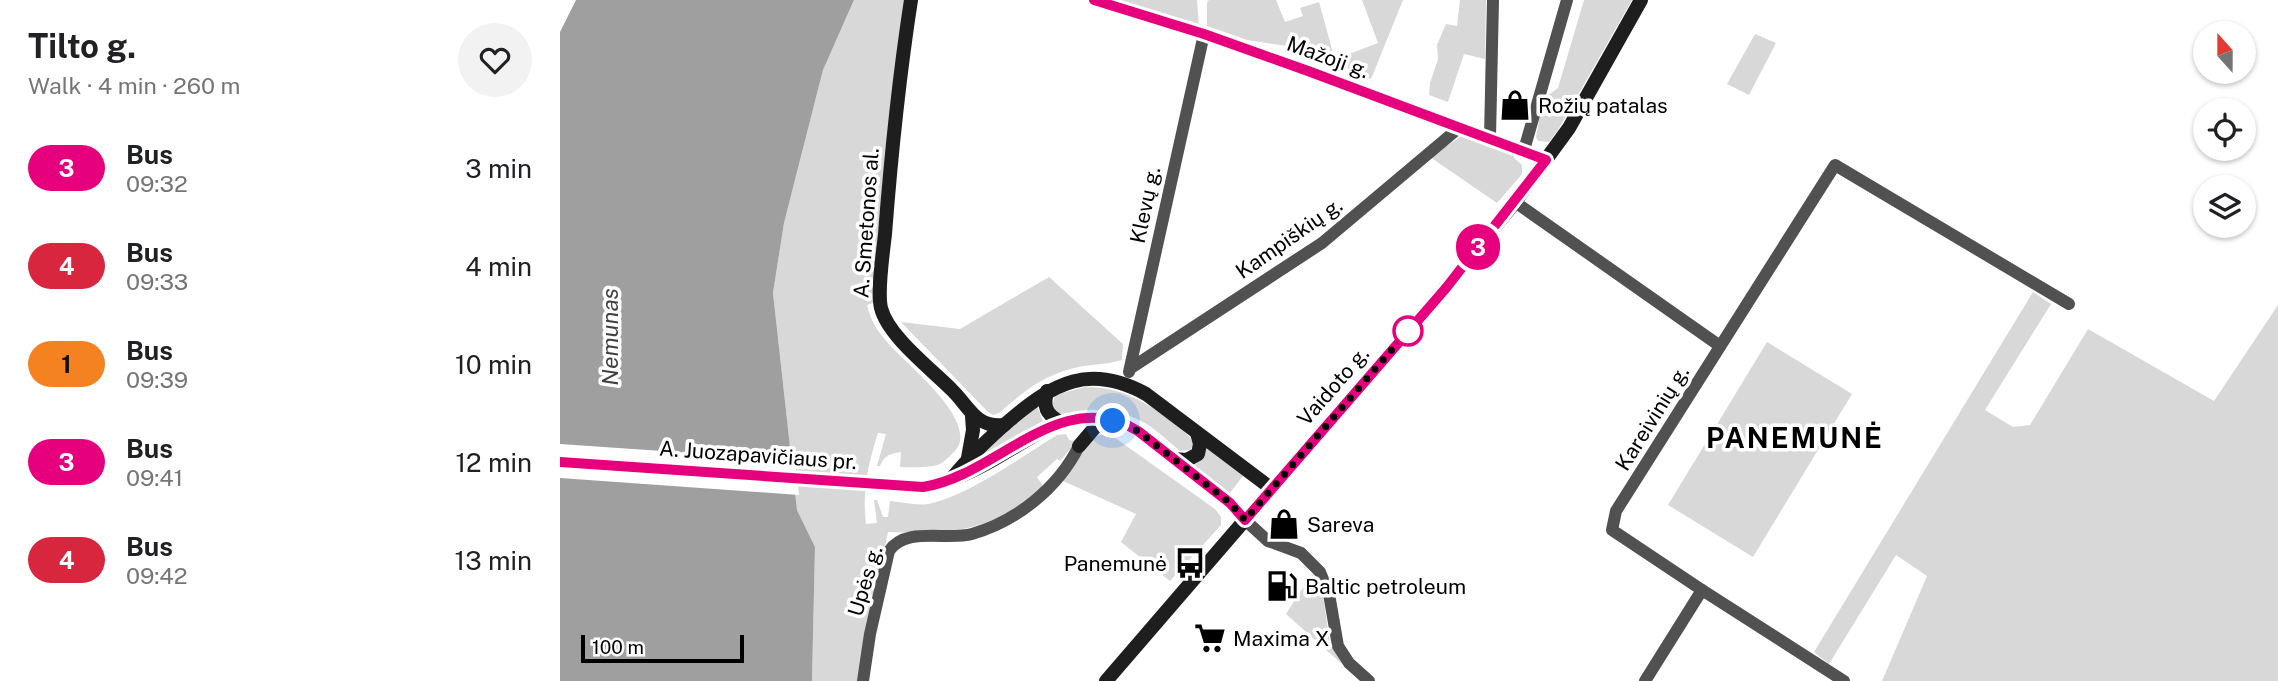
<!DOCTYPE html>
<meta charset="utf-8">
<style>
:root{--surface:#fff;--page:#f2f2f2;--text:#202124;--muted:#757577}
body{margin:0;font-family:"Public Sans",sans-serif;background:var(--page);color:var(--text);height:100vh;display:flex;flex-direction:column;font-size:26px;white-space:nowrap}
*{box-sizing:border-box;margin:0}
p{font-size:23px;color:var(--muted)}
.icon{flex:none;width:38px;height:38px;fill:none;stroke:currentColor;stroke-width:2;stroke-linecap:round;stroke-linejoin:round}
.map{position:relative;flex:1;overflow:hidden}
.panel{display:flex;flex-direction:column;background:var(--surface);width:560px}
.panel>*{flex:none}
.badge{padding:0 14px;border-radius:23px;font-size:24px;line-height:46px}
.needle{width:46px;rotate:339deg}
.tools{position:absolute;left:1633px;top:21px;display:grid;gap:14px}
.tools a{display:grid;place-items:center;width:63px;height:63px;border-radius:50%;background:var(--surface);box-shadow:0 2px 5px #0004;font-size:35px}
.scale{position:absolute;left:21px;bottom:18px;width:163px;box-sizing:border-box;padding-left:7px;border:4px solid #000;border-top:0;font-size:19px;line-height:24px;white-space:nowrap;color:#000;-webkit-text-stroke:5px #fff;paint-order:stroke}
.you{position:absolute;width:35px;height:35px;margin:-18px;border:5px solid #fff;border-radius:50%;background:#1a73e8;box-shadow:0 0 0 10px #1a73e833}
.map>.badge{position:absolute;translate:-50% -50%;box-shadow:0 0 0 4px #fff}
.round{display:grid;place-items:center;flex:none;width:74px;height:74px;border-radius:37px;background:var(--page)}
.head{display:flex;align-items:center;justify-content:space-between;height:119px;padding:0 28px}
h1{font-size:33px;font-weight:700;line-height:52px}
ul{padding:0;list-style:none}
li{display:flex;align-items:center;gap:21px;height:98px;padding:0 28px}
li div{flex:1}
li b{display:block;font-size:26px}
li em{font-style:normal}
li .badge{min-width:77px;font-weight:700;text-align:center}
main{display:flex;flex:1;min-height:0}
.map>svg:first-child{display:block}
.green{fill:#d8d8d8}
.water{fill:#9f9f9f}
.pier{fill:#fff}
.lines{fill:none;stroke-linecap:round;stroke-linejoin:round}
.street{stroke:#515151;stroke-width:12}
.secondary{stroke:#1e1e1e;stroke-width:14}
.line-casing{stroke:#fff;stroke-width:16}
.line{stroke:#e6007e;stroke-width:10}
.walk{stroke:#000;stroke-width:7;stroke-dasharray:0 12.6}
.stop-dot{fill:#fff;stroke:#e6007e;stroke-width:3.5}
.labels{text-anchor:middle;dominant-baseline:central;stroke-width:7;stroke-linejoin:round;paint-order:stroke}
.street-label{font-size:21px;fill:#000;stroke:#fff}
.poi-label{font-size:21px;fill:#000;stroke:#fff;text-anchor:start}
.water-label{font-size:23px;font-style:italic;fill:#404040;stroke:#fff}
.district-label{font-size:28px;font-weight:bold;letter-spacing:2px;fill:#000;stroke:#fff}
</style>
<main>
<section class="panel">
<div class="head"><div><h1>Tilto g.</h1><p>Walk · 4 min · 260 m</p></div><a class="round"><svg class="icon" aria-label="heart" viewBox="0 0 24 24"><path d="M12 20l-8-8c-3-5 5-10 8-4 3-6 11-1 8 4z"/></svg></a></div>
<ul>
<li><span class="badge" style="background:#e6007e;color:#fff">3</span><div><b>Bus</b><p>09:32</p></div><em>3 min</em></li>
<li><span class="badge" style="background:#d7263d;color:#fff">4</span><div><b>Bus</b><p>09:33</p></div><em>4 min</em></li>
<li><span class="badge" style="background:#f58220;color:#111">1</span><div><b>Bus</b><p>09:39</p></div><em>10 min</em></li>
<li><span class="badge" style="background:#e6007e;color:#fff">3</span><div><b>Bus</b><p>09:41</p></div><em>12 min</em></li>
<li><span class="badge" style="background:#d7263d;color:#fff">4</span><div><b>Bus</b><p>09:42</p></div><em>13 min</em></li>
</ul>
</section>
<div class="map">
<svg width="1718" height="681" viewBox="0 0 1718 681">
<rect width="100%" height="100%" fill="#fff"/>
<g class="green">
<path d="M 294,0 L 345,0 L 322,185 L 313,303 L 307,305 C 311,321 317,331 328,343 C 346,364 421,422 395,451 C 388,458 382,465 373,466 C 362,468 351,467 340,467 L 341,452 C 329,454 325,455 320,466 L 317,466 L 326,434 L 318,433 C 308,464 302,491 306,524 L 317,523 L 314,500 L 317,500 L 323,517 L 328,517 L 330,501 C 342,502 356,506 368,504 C 406,497 463,456 497,435 L 506,434 L 509,440 L 513,441 L 512,447 L 500,461 L 497,459 L 477,477 L 483,486 C 474,497 465,502 454,509 C 412,534 376,534 328,532 L 308,629 L 301,681 L 252,681 L 255,547 L 237,510 L 213,293 L 224,223 L 263,70 Z"/>
<path d="M 555,0 L 637,0 L 639,28 Z"/>
<path d="M 649,0 L 716,0 L 725,22 L 743,16 L 740,8 L 759,2 L 773,53 L 687,40 L 647,26 L 647,2 Z"/>
<path d="M 802,0 L 843,0 L 811,79 L 792,73 L 786,66 L 789,54 L 818,43 Z"/>
<path d="M 900,0 L 926,0 L 925,59 L 904,54 L 888,102 L 869,95 L 870,83 L 878,59 L 877,45 L 886,24 L 897,26 Z"/>
<path d="M 1024,0 L 1072,0 L 998,130 L 989,142 L 978,141 L 976,137 L 983,99 L 998,88 Z"/>
<path d="M 1195,34 L 1216,43 L 1189,95 L 1167,84 Z"/>
<path d="M 903,135 L 954,155 L 954,158 L 962,165 L 962,174 L 937,203 L 870,157 Z"/>
<path d="M 489,277 L 563,344 L 562,360 C 549,364 537,364 524,366 C 486,373 468,388 439,413 L 433,415 L 428,412 L 341,322 L 400,329 Z"/>
<path d="M 1473,292 L 1491,304 L 1425,410 L 1453,427 L 1470,425 L 1528,329 L 1654,401 L 1718,305 L 1718,681 L 1322,681 L 1367,576 L 1336,555 L 1269,664 L 1254,652 Z"/>
<path d="M 1207,342 L 1292,394 L 1193,557 L 1108,505 Z"/>
<path d="M 525,387 C 560,387 583,400 611,421 C 620,428 629,433 634,445 L 630,450 L 620,451 C 607,440 595,428 581,421 C 557,408 525,412 500,414 L 492,407 L 495,395 Z"/>
<path d="M 477,406 L 483,421 L 419,461 L 417,458 Z"/>
<path d="M 539,435 L 551,435 L 655,509 L 661,517 L 661,525 L 610,581 L 561,542 L 576,514 L 501,480 L 532,439 Z"/>
<path d="M 646,448 L 683,476 L 669,494 L 633,466 L 641,460 Z"/>
<path d="M 751,575 L 762,590 L 770,643 L 782,664 L 726,614 Z"/>
</g>
<path class="water" d="M 16,0 L 294,0 L 263,70 L 224,223 L 213,293 L 237,510 L 255,547 L 252,681 L 0,681 L 0,32 Z"/>
<path class="pier" d="M 0,444 L 235,460 L 239,495 L 0,478 Z"/>
<g class="lines">
<g class="street">
<path d="M 930,137 L 933,0"/>
<path d="M 964,150 L 1007,0"/>
<path d="M 955,202 L 1160,346"/>
<path d="M 571,368 L 762,243 L 900,127"/>
<path d="M 569,372 L 644,34"/>
<path d="M 685,520 L 708,541 L 741,553 L 760,572 L 769,594 L 778,646 L 789,663 L 809,681"/>
<path d="M 303,681 L 310,634 L 329,551 C 346,526 387,541 412,534 C 457,521 498,488 519,446"/>
<path d="M 1085,681 L 1142,590"/>
<path d="M 1284,681 L 1142,590 L 1052,530 L 1056,511 L 1275,165 L 1509,304"/>
</g>
<g class="secondary">
<path d="M 351,0 C 339,78 331,156 325,234 C 323,253 317,291 321,308 C 328,336 370,368 391,389 C 409,406 415,428 444,425"/>
<path d="M 534,0 L 644,34 L 774,80 L 986,160"/>
<path d="M 487,391 C 483,407 486,414 500,422"/>
<path d="M 519,446 L 542,419"/>
<path d="M 408,458 L 413,430 L 412,416"/>
<path d="M 613,459 L 627,460 L 638,454 L 640,444 L 637,433"/>
<path d="M 0,462 L 363,487 C 388,483 412,472 433,460 C 480,433 522,397 577,431 L 670,503 L 685,520"/>
<path d="M 393,477 C 410,456 429,438 450,420 C 494,383 529,363 586,394 L 712,489"/>
<path d="M 546,681 L 885,288 L 955,202 L 1009,128 L 1081,0"/>
</g>
</g>
<g class="lines">
<defs>
<path id="line" d="M 0,462 L 363,487 C 437,476 500,384 578,431 L 670,503 L 685,520 L 886,288 L 986,160 L 748,71 L 644,34 L 534,0"/>
</defs>
<use href="#line" class="line-casing"/>
<use href="#line" class="line"/>
<path class="walk" d="M 553,421 L 578,431 L 670,503 L 685,520 L 848,331"/>
</g>
<defs>
<symbol id="shop-bare" viewBox="-9 -9 18 18"><path d="M-5-2.5h2.3a2.7 3.5 0 0 1 5.4 0H5L5.5 6h-11ZM-1.5-2.5h3a1.5 2.3 0 0 0-3 0Z" fill="#000" stroke="#fff" stroke-width="2.5" paint-order="stroke"/></symbol>
<symbol id="bus-bare" viewBox="-9 -9 18 18"><path d="M-5-6H5V4H4V6H2V4H-2V6H-4V4H-5ZM-3.5-4V0h7V-4ZM-3.5 1.2v1.5H-2V1.2ZM2 1.2v1.5H3.5V1.2Z" fill="#000" stroke="#fff" stroke-width="2.5" paint-order="stroke"/></symbol>
<symbol id="fuel-bare" viewBox="-9 -9 18 18"><path d="M-5.5-6h7V0h2V4h1.3V-2.5L3-4.5l.8-.8L6-3V5H2.5V1h-1V6h-7ZM-4.2-4.7v3.2H.2V-4.7Z" fill="#000" stroke="#fff" stroke-width="2.5" paint-order="stroke"/></symbol>
<symbol id="supermarket-bare" viewBox="-9 -9 18 18"><path d="M-6-5.5h2.5l.6 2H6L4.5 2H-2.5L-4.4-4H-6ZM-1.5 3.2a1.3 1.3 0 1 0 .1 0ZM3 3.2a1.3 1.3 0 1 0 .1 0Z" fill="#000" stroke="#fff" stroke-width="2.5" paint-order="stroke"/></symbol>
</defs>
<g fill-rule="evenodd">
<use href="#shop-bare" x="933" y="83" width="44" height="44"/>
<use href="#shop-bare" x="702" y="502" width="44" height="44"/>
<use href="#bus-bare" x="608" y="541" width="44" height="44"/>
<use href="#fuel-bare" x="700" y="564" width="44" height="44"/>
<use href="#supermarket-bare" x="628" y="616" width="44" height="44"/>
</g>
<circle class="stop-dot" cx="848" cy="331" r="14"/>
<g class="labels">
<g class="street-label">
<text transform="translate(768 57) rotate(20)">Mažoji g.</text>
<text transform="translate(585 205) rotate(-78)">Klevų g.</text>
<text transform="translate(306 223) rotate(-86)">A. Smetonos al.</text>
<text transform="translate(729 238) rotate(-35)">Kampiškių g.</text>
<text transform="translate(773 386) rotate(-49)">Vaidoto g.</text>
<text transform="translate(1092 418) rotate(-58)">Kareivinių g.</text>
<text transform="translate(198 455) rotate(4)">A. Juozapavičiaus pr.</text>
<text transform="translate(305 581) rotate(-73)">Upės g.</text>
</g>
<g class="poi-label">
<text x="978" y="105">Rožių patalas</text>
<text x="747" y="524">Sareva</text>
<text x="607" y="563" text-anchor="end">Panemunė</text>
<text x="745" y="586">Baltic petroleum</text>
<text x="673" y="638">Maxima X</text>
</g>
<g class="water-label">
<text transform="translate(49 337) rotate(-90)">Nemunas</text>
</g>
<g class="district-label">
<text x="1235" y="437">PANEMUNĖ</text>
</g>
</g>
</svg>
<div class="tools">
<a><svg class="needle" viewBox="-14 -14 28 28"><path d="M0-13l5 13h-10z" fill="#e53935"/><path d="M0 13l5-13h-10z" fill="#757577"/></svg></a>
<a><svg class="icon" aria-label="locate" viewBox="0 0 24 24"><circle cx="12" cy="12" r="6"/><path d="M12 2v4M12 18v4M2 12h4M18 12h4"/></svg></a>
<a><svg class="icon" aria-label="layers" viewBox="0 0 24 24"><path d="M12 4l9 5-9 5-9-5zM3 14l9 5 9-5"/></svg></a>
</div>
<div class="scale">100 m</div>
<div class="you" style="left:553px;top:421px"></div>
<b class="badge" style="left:918px;top:247px;background:#e6007e;color:#fff">3</b>
</div>
</main>
